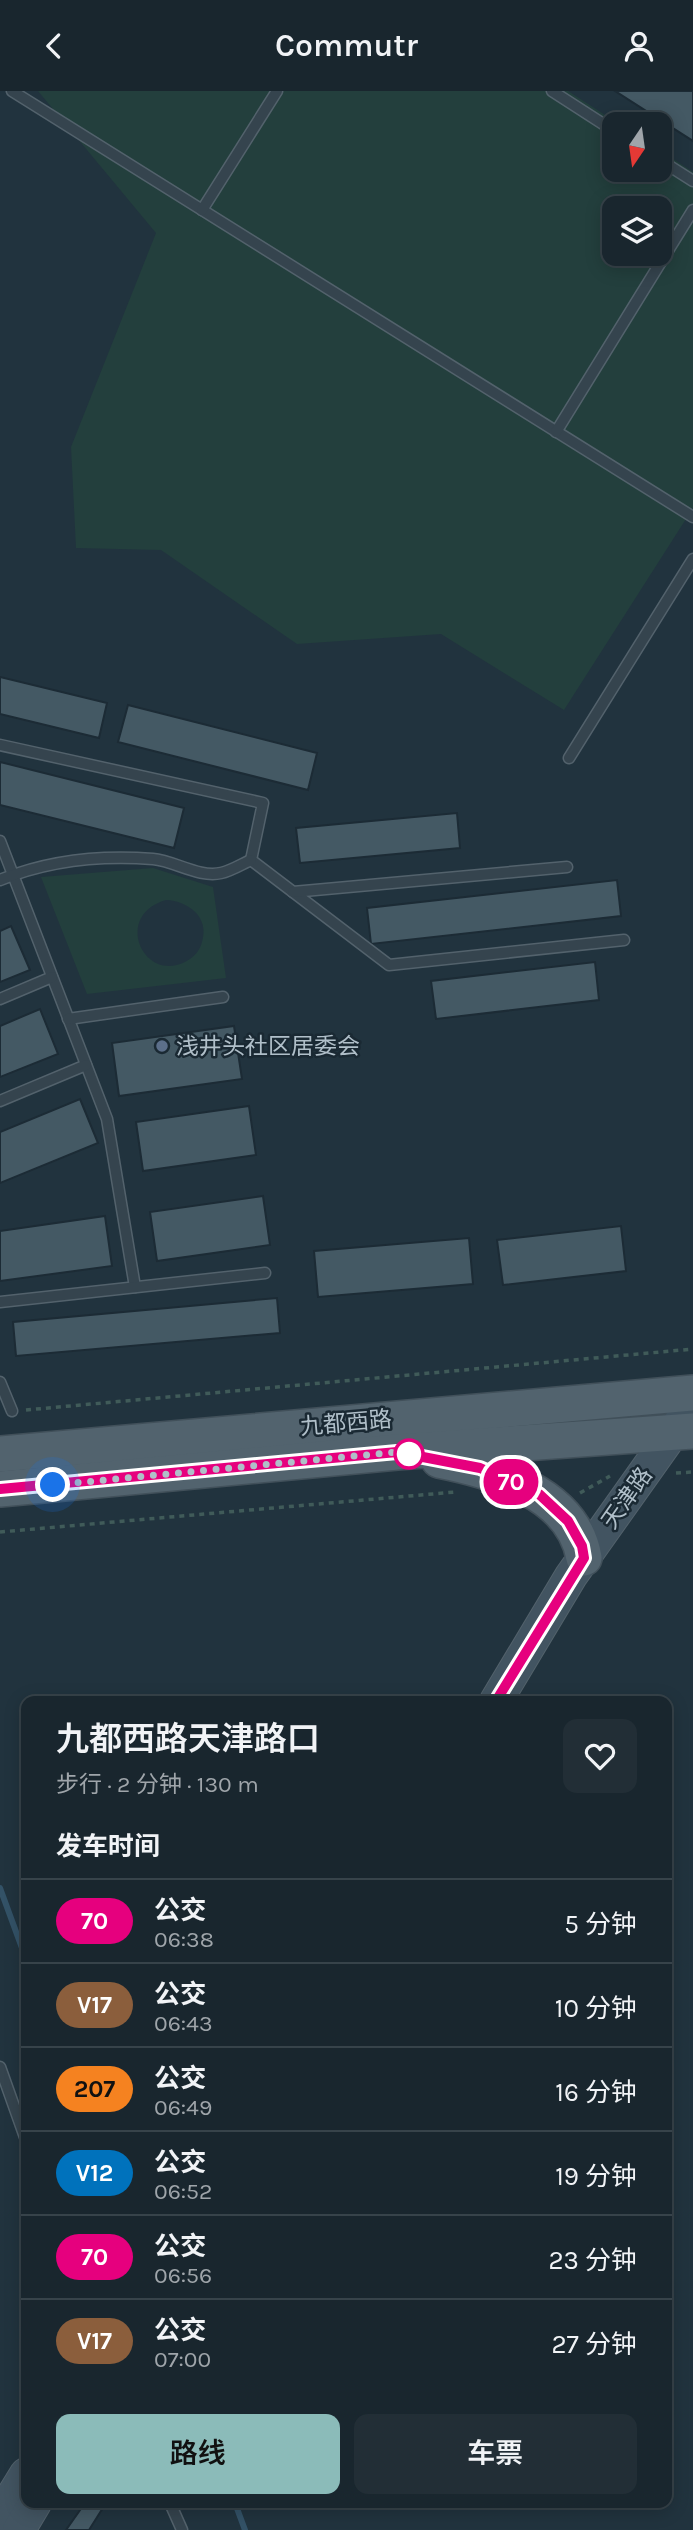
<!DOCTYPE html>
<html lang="zh">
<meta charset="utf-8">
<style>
:root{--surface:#19262e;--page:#222e36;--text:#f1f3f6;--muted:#9fa5aa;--line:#37434a;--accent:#8bbbb9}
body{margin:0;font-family:Karla,"Noto Sans SC",sans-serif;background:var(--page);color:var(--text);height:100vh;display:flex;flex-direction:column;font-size:26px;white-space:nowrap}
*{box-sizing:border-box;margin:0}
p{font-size:23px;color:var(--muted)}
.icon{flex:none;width:38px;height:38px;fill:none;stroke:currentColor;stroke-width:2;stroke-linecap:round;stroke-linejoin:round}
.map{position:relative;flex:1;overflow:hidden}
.panel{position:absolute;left:21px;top:1605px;width:651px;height:812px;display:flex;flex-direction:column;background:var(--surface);border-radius:14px;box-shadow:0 4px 18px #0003,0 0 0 2px var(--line)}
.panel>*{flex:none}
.badge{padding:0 14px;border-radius:23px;font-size:24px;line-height:46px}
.needle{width:46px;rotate:193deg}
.fabs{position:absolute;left:602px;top:21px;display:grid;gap:14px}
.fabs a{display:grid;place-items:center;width:70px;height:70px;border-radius:14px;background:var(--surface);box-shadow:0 4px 18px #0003,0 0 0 2px var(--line);font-size:35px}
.you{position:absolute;width:35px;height:35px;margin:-18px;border:5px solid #fff;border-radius:50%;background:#1a73e8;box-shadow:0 0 0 10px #1a73e833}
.map>.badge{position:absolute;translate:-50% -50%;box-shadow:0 0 0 4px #fff}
h2{padding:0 35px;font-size:26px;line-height:63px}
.round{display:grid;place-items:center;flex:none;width:74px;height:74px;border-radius:14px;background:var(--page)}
.head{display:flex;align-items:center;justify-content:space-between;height:119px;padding:0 35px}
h1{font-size:33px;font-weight:600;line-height:52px}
.primary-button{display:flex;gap:14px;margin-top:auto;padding:14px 35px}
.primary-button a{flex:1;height:80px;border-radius:14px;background:var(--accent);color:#111;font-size:28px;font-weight:600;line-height:80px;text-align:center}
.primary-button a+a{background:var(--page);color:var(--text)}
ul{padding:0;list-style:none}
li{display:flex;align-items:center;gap:21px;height:84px;padding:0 35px;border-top:2px solid var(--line)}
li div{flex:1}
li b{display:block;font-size:26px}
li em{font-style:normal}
li .badge{min-width:77px;font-weight:700;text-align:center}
header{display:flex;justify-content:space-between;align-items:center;height:91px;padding:0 35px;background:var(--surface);font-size:32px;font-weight:600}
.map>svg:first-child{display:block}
.green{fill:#233f3d;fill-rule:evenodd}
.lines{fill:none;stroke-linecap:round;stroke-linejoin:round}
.stream{stroke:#335267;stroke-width:6}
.building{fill:#445964;stroke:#1c2b35;stroke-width:2}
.lane-casing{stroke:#53626c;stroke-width:13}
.secondary-casing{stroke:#53626c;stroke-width:34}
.primary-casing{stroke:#41505a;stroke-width:38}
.path{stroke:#405b59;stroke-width:3.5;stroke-dasharray:5 5;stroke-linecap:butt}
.lane{stroke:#35444e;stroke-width:10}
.secondary{stroke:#425461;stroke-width:32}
.primary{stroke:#52636e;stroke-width:35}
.line-casing{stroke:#fff;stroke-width:16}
.line{stroke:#e6007e;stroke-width:10}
.walk{stroke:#b0bfc9;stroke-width:7;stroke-dasharray:0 12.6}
.service-dot{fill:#5c6f8a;stroke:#1a2933;stroke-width:2.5}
.stop-dot{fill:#fff;stroke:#e6007e;stroke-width:3.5}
.labels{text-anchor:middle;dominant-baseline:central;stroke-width:5;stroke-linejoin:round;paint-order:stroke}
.poi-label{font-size:23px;fill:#b0bfc9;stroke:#1a2933;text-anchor:start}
.street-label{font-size:23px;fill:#b0bfc9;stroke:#1a2933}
</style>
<header><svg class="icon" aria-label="back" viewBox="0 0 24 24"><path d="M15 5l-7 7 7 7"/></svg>Commutr<svg class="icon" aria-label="person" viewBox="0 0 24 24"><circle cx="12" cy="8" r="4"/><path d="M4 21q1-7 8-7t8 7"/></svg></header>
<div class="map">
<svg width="693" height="2439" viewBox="0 0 693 2439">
<rect width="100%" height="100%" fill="#21333e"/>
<g class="green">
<path d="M 38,0 L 568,0 L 619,33 L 614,33 L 614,79 L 660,79 L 660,59 L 693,81 L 693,417 L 564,619 L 441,543 L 297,553 L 161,459 L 76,457 L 71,356 L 156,142 ZM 614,117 L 660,117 L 660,163 L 614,163 Z"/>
<path d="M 153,777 L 213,796 L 226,887 L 87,903 L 41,786 ZM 166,809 C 188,810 210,826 202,851 C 200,860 193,867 185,871 C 143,892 113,824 166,809 Z"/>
</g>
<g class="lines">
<g class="stream">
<path d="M 0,1797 L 26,1868"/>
<path d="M 235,2412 L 245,2439"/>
</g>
</g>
<g class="building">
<path d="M 615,0 L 693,0 L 693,50 Z"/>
<path d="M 0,586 L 107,612 L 99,647 L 0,623 Z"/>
<path d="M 128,614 L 317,662 L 308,699 L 118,651 Z"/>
<path d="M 0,671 L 184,717 L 174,757 L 0,714 Z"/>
<path d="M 457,722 L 460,757 L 300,772 L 296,737 Z"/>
<path d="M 617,789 L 621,825 L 371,853 L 367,817 Z"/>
<path d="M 11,835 L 30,879 L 0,891 L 0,840 Z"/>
<path d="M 595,871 L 599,909 L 436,928 L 431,890 Z"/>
<path d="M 40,918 L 58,963 L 0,986 L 0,935 Z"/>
<path d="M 234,935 L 242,988 L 119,1005 L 112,952 Z"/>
<path d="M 80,1008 L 98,1052 L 0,1092 L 0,1041 Z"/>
<path d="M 249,1015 L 256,1064 L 143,1080 L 136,1031 Z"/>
<path d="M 263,1105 L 270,1154 L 157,1170 L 150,1121 Z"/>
<path d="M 105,1125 L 112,1175 L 0,1190 L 0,1140 Z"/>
<path d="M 621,1135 L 626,1180 L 503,1194 L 497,1149 Z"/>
<path d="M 469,1147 L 473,1193 L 318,1206 L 314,1160 Z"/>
<path d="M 277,1207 L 280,1242 L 16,1265 L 13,1231 Z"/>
<path d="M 85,2412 L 106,2412 L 89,2439 L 66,2439 Z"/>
</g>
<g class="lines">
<defs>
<g id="lane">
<path d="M 12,0 L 693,426"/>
<path d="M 552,0 L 614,40"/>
<path d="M 660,69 L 693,90"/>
<path d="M 202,119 L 277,0"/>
<path d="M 556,341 L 693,119"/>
<path d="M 0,654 L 263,712 L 251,769 L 389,874 L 624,849"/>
<path d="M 569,667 L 693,468"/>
<path d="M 0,750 L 107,1028 L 135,1196"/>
<path d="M 0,789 C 49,769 101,764 153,768 C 175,770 199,787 221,782 C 231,780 242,773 251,769"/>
<path d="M 293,801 L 567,776"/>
<path d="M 0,908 L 52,886"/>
<path d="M 68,928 L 223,906"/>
<path d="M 0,1010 L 86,974"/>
<path d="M 0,1211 L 265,1182"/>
<path d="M 0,1291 L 12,1320"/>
<path d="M 0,1976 L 26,2049"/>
<path d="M 170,2412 L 182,2439"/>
</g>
<g id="secondary">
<path d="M 496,1610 L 571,1485 L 693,1313"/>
<path d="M 0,2425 L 26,2383"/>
<path d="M 19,2439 L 35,2412"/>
</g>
<g id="primary">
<path d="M 0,1363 L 693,1302"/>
<path d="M 439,1369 C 494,1380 573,1401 584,1467"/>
<path d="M 0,1398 L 397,1361 L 693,1340"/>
</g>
</defs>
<use href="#lane" class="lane-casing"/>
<use href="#secondary" class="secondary-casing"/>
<use href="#primary" class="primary-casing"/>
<g class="path">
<path d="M 26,1319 L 693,1258"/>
<path d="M 676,1382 L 693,1381"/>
<path d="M 580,1402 L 610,1385"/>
<path d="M 0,1441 L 455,1401"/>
</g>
<use href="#lane" class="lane"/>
<use href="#secondary" class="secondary"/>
<use href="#primary" class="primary"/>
</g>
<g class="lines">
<defs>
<path id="line" d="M 0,1398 L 397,1361 L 480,1377 L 539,1403 L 568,1430 L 582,1455 L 584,1467 L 496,1610"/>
</defs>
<use href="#line" class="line-casing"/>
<use href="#line" class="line"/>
<path class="walk" d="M 53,1394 L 397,1361 L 418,1365 L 409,1363"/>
</g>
<circle class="service-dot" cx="162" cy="955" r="7"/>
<circle class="stop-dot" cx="409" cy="1363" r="14"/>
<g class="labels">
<g class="poi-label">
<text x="176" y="955">浅井头社区居委会</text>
</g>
<g class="street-label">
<text transform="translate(346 1332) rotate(-5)">九都西路</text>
<text transform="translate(627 1407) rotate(-55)">天津路</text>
</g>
</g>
</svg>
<div class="fabs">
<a><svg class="needle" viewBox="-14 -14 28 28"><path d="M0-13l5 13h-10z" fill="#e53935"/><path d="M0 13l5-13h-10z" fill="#9fa5aa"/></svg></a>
<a><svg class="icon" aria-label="layers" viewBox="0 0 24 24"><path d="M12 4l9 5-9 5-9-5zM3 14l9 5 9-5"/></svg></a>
</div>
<div class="you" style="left:53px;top:1394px"></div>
<b class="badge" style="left:511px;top:1391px;background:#e6007e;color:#fff">70</b>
<section class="panel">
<div class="head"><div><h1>九都西路天津路口</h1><p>步行 · 2 分钟 · 130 m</p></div><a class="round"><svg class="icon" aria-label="heart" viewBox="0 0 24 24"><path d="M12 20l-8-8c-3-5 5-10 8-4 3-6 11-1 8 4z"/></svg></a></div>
<h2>发车时间</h2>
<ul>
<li><span class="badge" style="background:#e6007e;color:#fff">70</span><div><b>公交</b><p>06:38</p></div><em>5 分钟</em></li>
<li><span class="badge" style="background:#8b5e3c;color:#fff">V17</span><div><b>公交</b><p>06:43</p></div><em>10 分钟</em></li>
<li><span class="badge" style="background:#f58220;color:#111">207</span><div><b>公交</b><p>06:49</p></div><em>16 分钟</em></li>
<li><span class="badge" style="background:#0072bc;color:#fff">V12</span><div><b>公交</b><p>06:52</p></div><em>19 分钟</em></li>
<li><span class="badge" style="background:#e6007e;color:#fff">70</span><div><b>公交</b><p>06:56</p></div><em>23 分钟</em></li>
<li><span class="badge" style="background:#8b5e3c;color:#fff">V17</span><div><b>公交</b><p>07:00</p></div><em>27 分钟</em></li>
</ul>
<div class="primary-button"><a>路线</a><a>车票</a></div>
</section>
</div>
